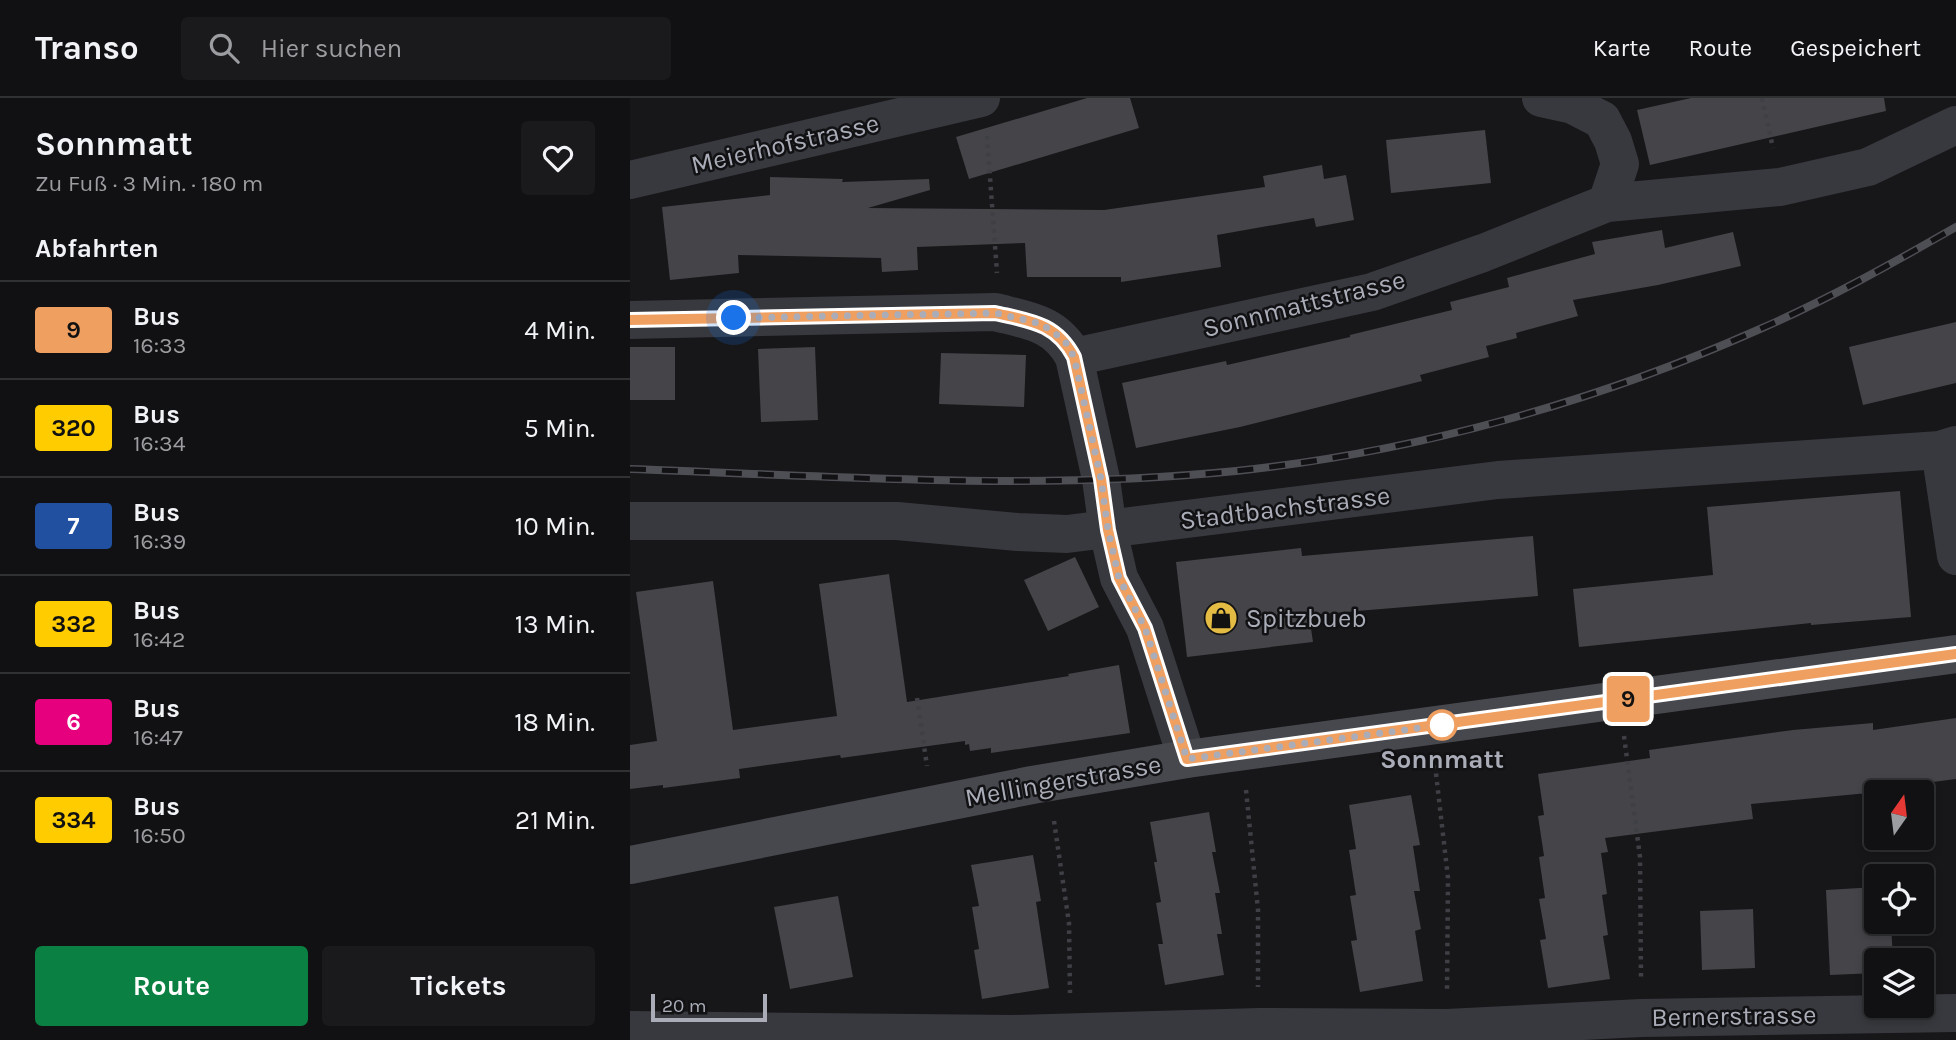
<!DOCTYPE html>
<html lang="de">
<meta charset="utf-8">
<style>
:root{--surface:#111113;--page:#1a1a1c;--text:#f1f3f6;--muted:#9c9da0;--line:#303133;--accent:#0b8043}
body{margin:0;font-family:Karla,sans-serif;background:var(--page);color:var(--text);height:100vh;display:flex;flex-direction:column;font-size:26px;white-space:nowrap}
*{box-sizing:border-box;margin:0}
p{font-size:23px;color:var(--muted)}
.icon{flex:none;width:38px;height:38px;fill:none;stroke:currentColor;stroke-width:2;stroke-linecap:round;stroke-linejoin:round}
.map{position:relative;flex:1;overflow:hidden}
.side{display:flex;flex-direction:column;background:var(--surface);width:630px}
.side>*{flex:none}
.badge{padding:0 14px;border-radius:5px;font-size:24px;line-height:46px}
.needle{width:46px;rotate:14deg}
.buttons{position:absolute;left:1234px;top:682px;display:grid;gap:14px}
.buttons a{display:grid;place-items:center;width:70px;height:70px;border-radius:7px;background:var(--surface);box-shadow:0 4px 10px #0003,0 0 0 2px var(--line);font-size:35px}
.scale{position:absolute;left:21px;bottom:18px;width:116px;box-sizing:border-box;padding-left:7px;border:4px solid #aaadb8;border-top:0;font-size:19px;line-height:24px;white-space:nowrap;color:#aaadb8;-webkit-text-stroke:5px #121214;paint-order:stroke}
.you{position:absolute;width:35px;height:35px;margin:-18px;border:5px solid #fff;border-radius:50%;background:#1a73e8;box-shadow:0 0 0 10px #1a73e833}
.map>.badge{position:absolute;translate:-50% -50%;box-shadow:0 0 0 4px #fff}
h2{padding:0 35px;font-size:26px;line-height:63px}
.round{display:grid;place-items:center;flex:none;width:74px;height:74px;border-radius:7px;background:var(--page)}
.overview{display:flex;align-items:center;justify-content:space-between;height:119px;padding:0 35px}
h1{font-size:33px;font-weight:700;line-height:52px}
.button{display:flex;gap:14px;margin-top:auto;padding:14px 35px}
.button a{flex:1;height:80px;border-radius:7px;background:var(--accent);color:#fff;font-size:28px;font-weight:700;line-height:80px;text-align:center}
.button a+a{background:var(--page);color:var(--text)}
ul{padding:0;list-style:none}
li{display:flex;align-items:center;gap:21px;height:98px;padding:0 35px;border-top:2px solid var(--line)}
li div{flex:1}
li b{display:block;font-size:26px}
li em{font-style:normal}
li .badge{min-width:77px;font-weight:700;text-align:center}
header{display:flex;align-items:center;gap:42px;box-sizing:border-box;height:98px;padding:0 35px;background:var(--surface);border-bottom:2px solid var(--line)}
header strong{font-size:33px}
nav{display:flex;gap:38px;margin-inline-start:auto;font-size:24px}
.search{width:490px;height:63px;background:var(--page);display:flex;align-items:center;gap:18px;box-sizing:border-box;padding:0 24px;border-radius:7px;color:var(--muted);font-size:26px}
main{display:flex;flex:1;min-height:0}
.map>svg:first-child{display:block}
.building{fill:#444449}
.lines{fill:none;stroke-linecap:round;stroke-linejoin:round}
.path{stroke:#3f4045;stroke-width:4.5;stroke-dasharray:3.5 5;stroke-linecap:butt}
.minor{stroke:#38393e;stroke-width:38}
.secondary{stroke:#47484e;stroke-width:38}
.rail-casing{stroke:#4e4f55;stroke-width:8}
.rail{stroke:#121214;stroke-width:5;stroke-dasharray:16;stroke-linecap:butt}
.line-casing{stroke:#fff;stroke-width:16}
.line{stroke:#ef9f60;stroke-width:10}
.walk{stroke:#aaadb8;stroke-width:7;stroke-dasharray:0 12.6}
.stop-dot{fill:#fff;stroke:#ef9f60;stroke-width:3.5}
.labels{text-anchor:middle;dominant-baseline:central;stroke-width:5;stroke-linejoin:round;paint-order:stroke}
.street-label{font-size:26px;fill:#aaadb8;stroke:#121214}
.poi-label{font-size:26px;fill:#aaadb8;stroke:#121214;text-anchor:start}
.stop-label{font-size:26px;font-weight:bold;fill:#aaadb8;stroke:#121214}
</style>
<header>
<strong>Transo</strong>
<div class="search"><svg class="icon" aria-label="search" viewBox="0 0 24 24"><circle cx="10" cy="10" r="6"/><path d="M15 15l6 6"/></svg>Hier suchen</div>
<nav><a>Karte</a><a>Route</a><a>Gespeichert</a></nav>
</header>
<main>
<section class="side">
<div class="overview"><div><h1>Sonnmatt</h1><p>Zu Fuß · 3 Min. · 180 m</p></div><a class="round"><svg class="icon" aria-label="heart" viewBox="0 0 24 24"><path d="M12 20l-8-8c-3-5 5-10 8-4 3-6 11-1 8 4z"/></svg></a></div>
<h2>Abfahrten</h2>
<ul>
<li><span class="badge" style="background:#ef9f60;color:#111">9</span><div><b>Bus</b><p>16:33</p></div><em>4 Min.</em></li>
<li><span class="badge" style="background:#fc0;color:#111">320</span><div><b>Bus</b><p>16:34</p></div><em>5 Min.</em></li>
<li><span class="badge" style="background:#20509f;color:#fff">7</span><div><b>Bus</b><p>16:39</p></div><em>10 Min.</em></li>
<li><span class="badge" style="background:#fc0;color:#111">332</span><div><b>Bus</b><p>16:42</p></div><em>13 Min.</em></li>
<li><span class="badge" style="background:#e6007e;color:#fff">6</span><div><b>Bus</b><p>16:47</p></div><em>18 Min.</em></li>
<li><span class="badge" style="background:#fc0;color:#111">334</span><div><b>Bus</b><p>16:50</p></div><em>21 Min.</em></li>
</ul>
<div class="button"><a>Route</a><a>Tickets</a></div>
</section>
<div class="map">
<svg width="1326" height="942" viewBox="0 0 1326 942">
<rect width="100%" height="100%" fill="#171719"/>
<g class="building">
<path d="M 457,0 L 500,0 L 509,30 L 339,81 L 326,39 Z"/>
<path d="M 1061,0 L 1254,0 L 1256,13 L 1020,67 L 1007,12 Z"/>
<path d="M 855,32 L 861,85 L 761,95 L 756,42 Z"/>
<path d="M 692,67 L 694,81 L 716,77 L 724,122 L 686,129 L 684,120 L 587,137 L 591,169 L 491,184 L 491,179 L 397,179 L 395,145 L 287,149 L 288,172 L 252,174 L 251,160 L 108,157 L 109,175 L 40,182 L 32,109 L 140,97 L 140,79 L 213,81 L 212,84 L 299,81 L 300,92 L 238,110 L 474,112 L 635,89 L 633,78 Z"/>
<path d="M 1032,132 L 1035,150 L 1103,134 L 1111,168 L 1028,187 L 943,202 L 948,218 L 886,235 L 887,240 L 856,248 L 859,259 L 790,277 L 792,283 L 610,329 L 506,350 L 492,285 L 596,263 L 597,267 L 720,239 L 720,237 L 822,212 L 820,204 L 879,189 L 877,180 L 965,156 L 962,144 Z"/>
<path d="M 1326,224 L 1326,285 L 1233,307 L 1219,249 Z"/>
<rect x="0" y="249" width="45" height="53"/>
<path d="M 185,249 L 188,322 L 131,324 L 128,251 Z"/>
<path d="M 311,255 L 396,257 L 394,309 L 309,306 Z"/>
<path d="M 1270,393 L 1281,519 L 1181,527 L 1181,525 L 949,549 L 943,491 L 1083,477 L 1077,409 Z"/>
<path d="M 903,438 L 908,498 L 679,517 L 683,544 L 557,559 L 546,464 L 671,450 L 672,458 Z"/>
<path d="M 445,459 L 469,509 L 418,533 L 394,482 Z"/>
<path d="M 259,476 L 277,604 L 439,578 L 438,576 L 489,567 L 500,635 L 361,655 L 361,650 L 340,653 L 339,646 L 335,647 L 335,643 L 211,660 L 210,657 L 109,671 L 110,680 L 33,690 L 33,687 L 0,691 L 0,647 L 27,643 L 6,494 L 83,483 L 103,632 L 207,618 L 189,486 Z"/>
<path d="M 1326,620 L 1326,681 L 1249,691 L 1249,694 L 1121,706 L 1123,721 L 975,740 L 978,754 L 971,755 L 977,796 L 972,797 L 978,837 L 973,838 L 980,881 L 918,890 L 910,842 L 916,841 L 909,801 L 915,800 L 909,759 L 914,758 L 908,718 L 914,717 L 908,676 L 1020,660 L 1019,652 L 1163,632 L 1243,625 L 1243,632 Z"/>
<path d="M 781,697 L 790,747 L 783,748 L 790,793 L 784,793 L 791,831 L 785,833 L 793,883 L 730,894 L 721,843 L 727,842 L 720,798 L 726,797 L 719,752 L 726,751 L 719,707 Z"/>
<path d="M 579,714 L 586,754 L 582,754 L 590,795 L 585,795 L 592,836 L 587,836 L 594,877 L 535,887 L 528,846 L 533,846 L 526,805 L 531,804 L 524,764 L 527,764 L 520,724 Z"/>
<path d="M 403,757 L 411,803 L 406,804 L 419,890 L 352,901 L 344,852 L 349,851 L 342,809 L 349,808 L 341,767 Z"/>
<path d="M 1246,789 L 1246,824 L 1261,824 L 1263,863 L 1246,863 L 1246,875 L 1200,877 L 1196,792 Z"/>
<path d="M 208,798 L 223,879 L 160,891 L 144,809 Z"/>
<path d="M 1123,811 L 1125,870 L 1072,872 L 1070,813 Z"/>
</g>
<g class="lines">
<g class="path">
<path d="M 1132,0 L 1143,50"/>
<path d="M 357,38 L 367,175"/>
<path d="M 287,600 L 297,668"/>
<path d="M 994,638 L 1010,759 L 1011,880"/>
<path d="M 805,667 L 818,780 L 817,892"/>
<path d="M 616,692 L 628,812 L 628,889"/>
<path d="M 424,723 L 439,825 L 440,895"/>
</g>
<g class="minor">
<path d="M 911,0 L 943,7 L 972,22 L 983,43 L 990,66 L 977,105"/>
<path d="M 0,82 L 351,0"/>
<path d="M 0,222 L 365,214 C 400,223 426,225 444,259 L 471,381 L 478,432 L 489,480 L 515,530 L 557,661"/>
<path d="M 444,259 L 742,194 L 853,155 L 977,105 L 1150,89 L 1238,69 L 1326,27"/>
<path d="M 1310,352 L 1326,458"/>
<path d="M 0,423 L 267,423 L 388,434 L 437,436 L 868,382 L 1310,352 L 1326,347"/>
<path d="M 0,932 L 383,936 L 629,929 L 817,930 L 1011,920 L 1326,915"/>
</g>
<path class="secondary" d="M 0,767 L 402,687 L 557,661 L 1326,556"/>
<defs>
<path id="rail" d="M 0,371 C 201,378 405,393 606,373 C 786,354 966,304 1130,231 C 1197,202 1263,165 1326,129"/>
</defs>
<use href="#rail" class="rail-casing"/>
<use href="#rail" class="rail"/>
</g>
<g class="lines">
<defs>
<path id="line" d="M 0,222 L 365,215 C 400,223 426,225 444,259 L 471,381 L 478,432 L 489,480 L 515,530 L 557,661 L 1326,556"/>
</defs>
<use href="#line" class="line-casing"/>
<use href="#line" class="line"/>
<path class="walk" d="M 104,220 L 365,215 L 412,226 L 435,243 L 444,259 L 471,381 L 478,432 L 489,480 L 515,530 L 557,661 L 812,627"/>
</g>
<defs>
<symbol id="shop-disc" viewBox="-11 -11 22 22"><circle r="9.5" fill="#e4bc44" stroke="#121214"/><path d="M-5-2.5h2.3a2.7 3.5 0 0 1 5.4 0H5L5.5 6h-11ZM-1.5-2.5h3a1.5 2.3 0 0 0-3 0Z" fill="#111"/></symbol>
</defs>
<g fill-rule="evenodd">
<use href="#shop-disc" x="572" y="501" width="38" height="38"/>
</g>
<circle class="stop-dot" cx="812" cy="627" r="14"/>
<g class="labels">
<g class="street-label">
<text transform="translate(155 46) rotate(-13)">Meierhofstrasse</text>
<text transform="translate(674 206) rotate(-14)">Sonnmattstrasse</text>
<text transform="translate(655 410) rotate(-7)">Stadtbachstrasse</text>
<text transform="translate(433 683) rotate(-10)">Mellingerstrasse</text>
<text transform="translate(1104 918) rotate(-1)">Bernerstrasse</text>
</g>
<g class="poi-label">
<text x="616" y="520">Spitzbueb</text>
</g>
<g class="stop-label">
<text x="812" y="661">Sonnmatt</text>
</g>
</g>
</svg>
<div class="buttons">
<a><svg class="needle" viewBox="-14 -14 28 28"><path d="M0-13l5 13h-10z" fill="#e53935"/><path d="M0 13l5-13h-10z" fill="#9c9da0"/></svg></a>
<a><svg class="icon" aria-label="locate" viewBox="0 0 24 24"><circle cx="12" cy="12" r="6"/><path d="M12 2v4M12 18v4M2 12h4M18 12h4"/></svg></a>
<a><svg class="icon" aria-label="layers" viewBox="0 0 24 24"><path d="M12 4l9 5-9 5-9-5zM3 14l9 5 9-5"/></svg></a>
</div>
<div class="scale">20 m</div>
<div class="you" style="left:104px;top:220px"></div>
<b class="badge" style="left:998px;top:601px;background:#ef9f60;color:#111">9</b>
</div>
</main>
